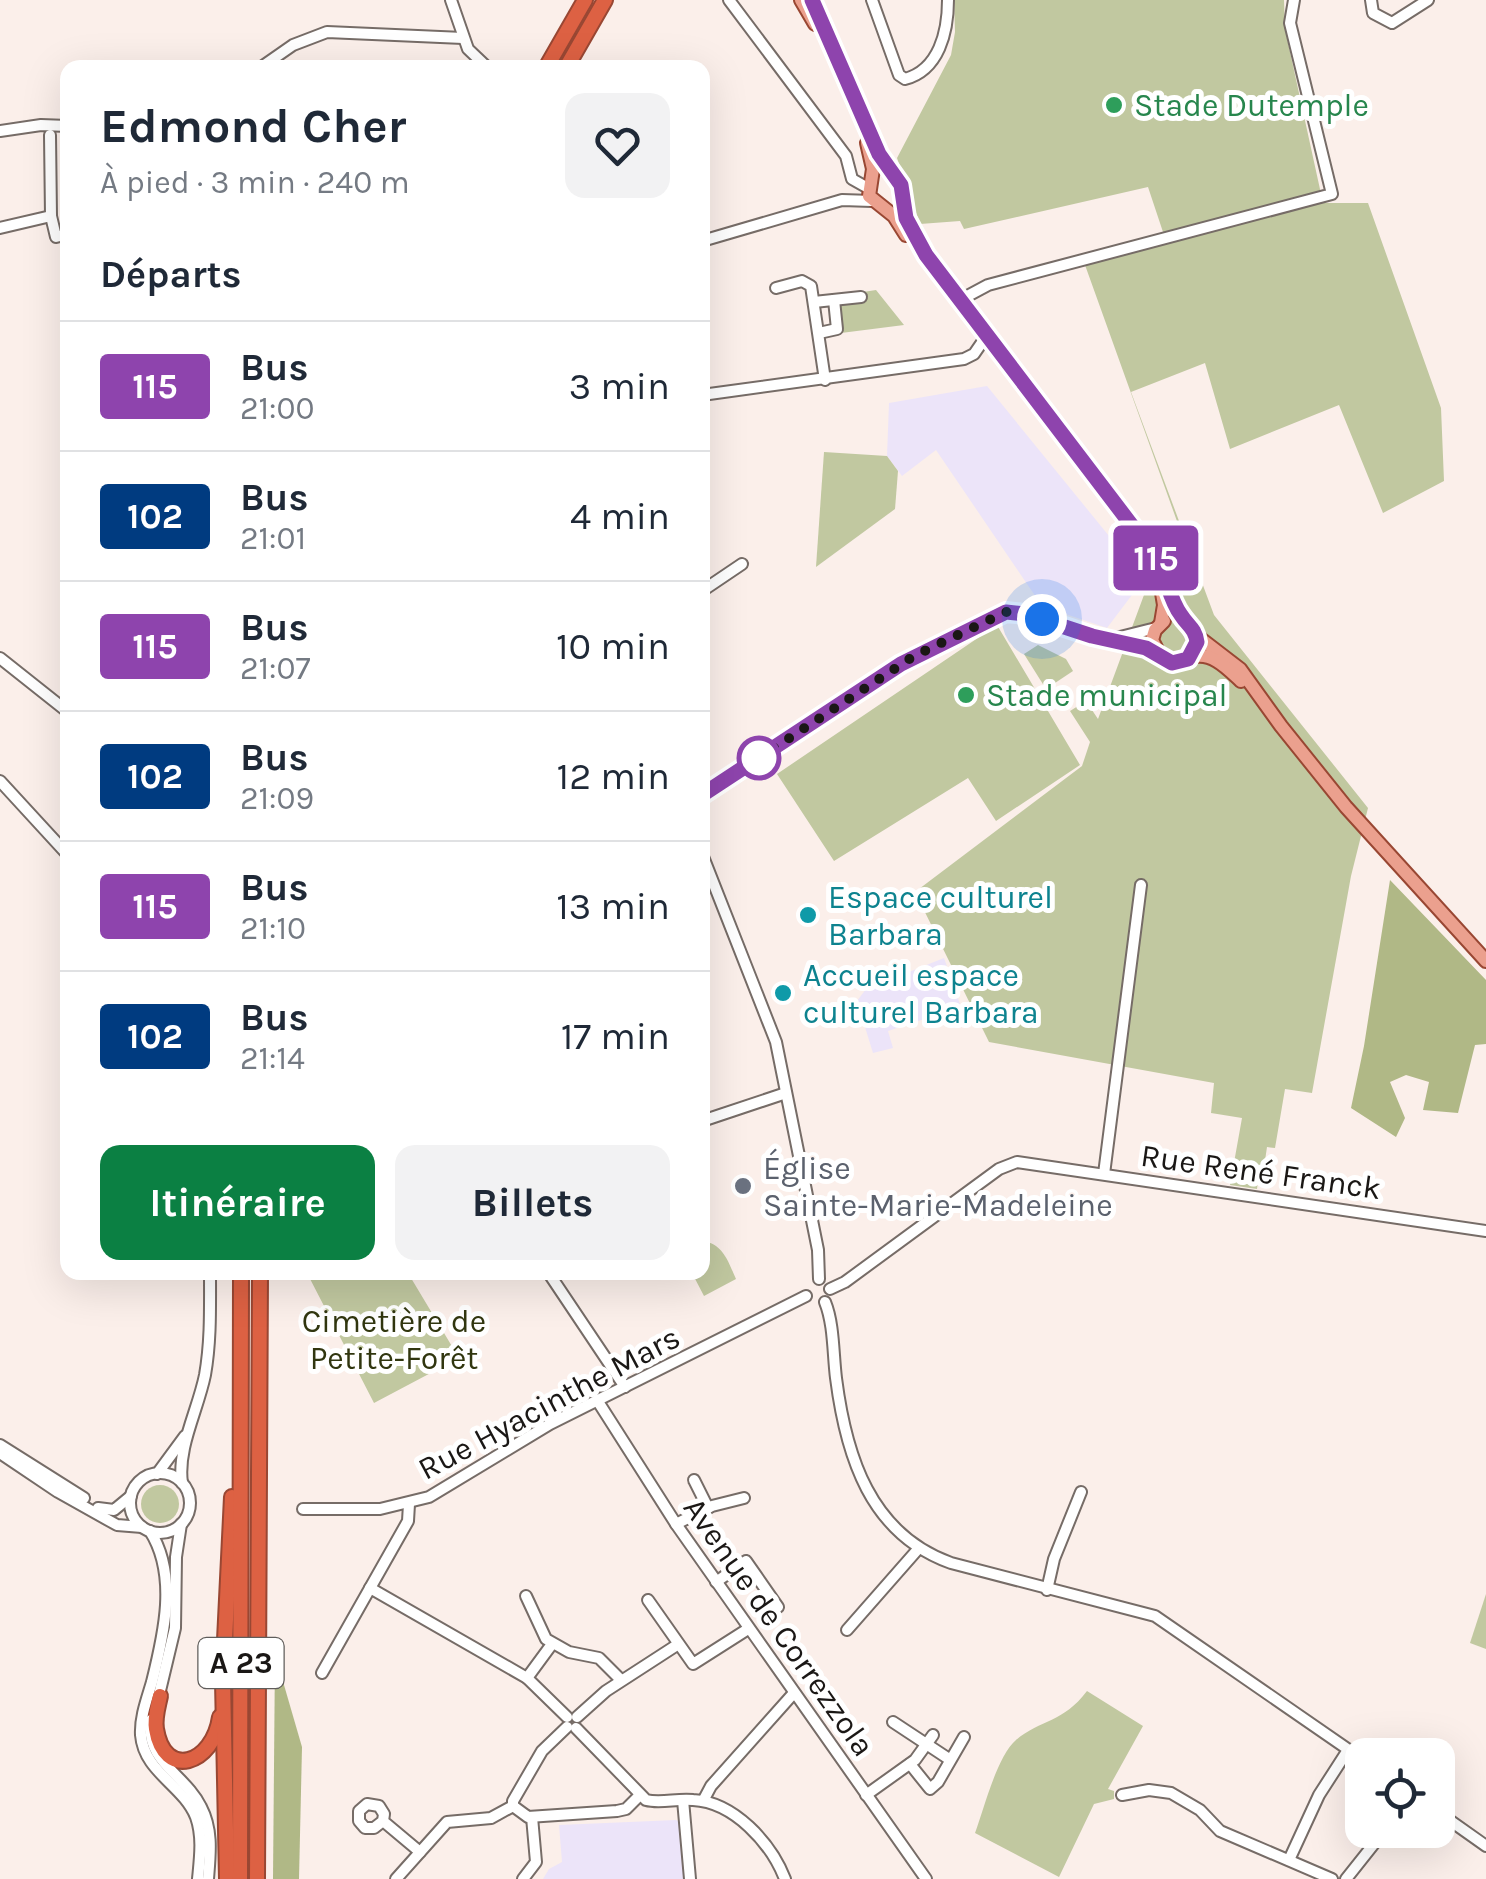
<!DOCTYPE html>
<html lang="fr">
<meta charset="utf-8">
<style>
:root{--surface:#fff;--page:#f2f2f3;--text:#1f2937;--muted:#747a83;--line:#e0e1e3;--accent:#0b8043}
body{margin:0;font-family:Karla,sans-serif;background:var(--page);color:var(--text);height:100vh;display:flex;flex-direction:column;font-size:38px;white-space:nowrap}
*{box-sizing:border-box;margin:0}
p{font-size:32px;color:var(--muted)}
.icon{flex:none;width:55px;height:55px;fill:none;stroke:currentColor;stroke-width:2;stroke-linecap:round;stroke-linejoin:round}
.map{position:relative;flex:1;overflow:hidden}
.drawer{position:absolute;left:60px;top:60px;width:650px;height:1220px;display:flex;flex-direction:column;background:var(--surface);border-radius:20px;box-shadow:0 10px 40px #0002}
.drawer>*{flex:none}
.badge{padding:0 20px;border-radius:8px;font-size:35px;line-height:65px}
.fabs{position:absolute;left:1345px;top:1738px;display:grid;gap:20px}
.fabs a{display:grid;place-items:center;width:110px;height:110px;border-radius:20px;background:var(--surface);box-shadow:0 10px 40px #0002;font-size:50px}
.you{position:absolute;width:50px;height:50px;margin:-25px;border:8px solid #fff;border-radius:50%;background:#1a73e8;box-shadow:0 0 0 15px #1a73e833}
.map>.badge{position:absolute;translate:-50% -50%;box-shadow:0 0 0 5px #fff}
h2{padding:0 40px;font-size:38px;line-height:90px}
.round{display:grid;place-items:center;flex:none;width:105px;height:105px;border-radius:20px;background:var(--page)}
.headline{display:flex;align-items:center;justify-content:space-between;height:170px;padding:0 40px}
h1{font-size:48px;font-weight:700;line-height:75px}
.button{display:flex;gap:20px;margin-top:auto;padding:20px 40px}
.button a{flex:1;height:115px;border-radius:20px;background:var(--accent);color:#fff;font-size:40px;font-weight:700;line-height:115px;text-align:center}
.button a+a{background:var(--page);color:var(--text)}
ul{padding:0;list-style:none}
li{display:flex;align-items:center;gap:30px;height:130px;padding:0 40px;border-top:2px solid var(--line)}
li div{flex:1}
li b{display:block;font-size:38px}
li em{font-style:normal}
li .badge{min-width:110px;font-weight:700;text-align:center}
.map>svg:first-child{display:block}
.education{fill:#ece4f9}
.green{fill:#c1c8a0}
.forest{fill:#b0b886}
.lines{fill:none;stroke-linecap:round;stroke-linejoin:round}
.minor-casing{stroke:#766c67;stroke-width:14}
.major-casing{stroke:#994733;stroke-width:16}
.highway-casing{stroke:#994733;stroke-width:18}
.minor{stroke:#fff;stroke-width:10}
.major{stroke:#eba08e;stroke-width:12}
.highway{stroke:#dd6143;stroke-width:14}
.line-casing{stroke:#fff;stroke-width:22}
.line{stroke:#8e44ad;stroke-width:15}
.walk{stroke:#1a1715;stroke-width:10;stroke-dasharray:0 18}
.leisure-dot{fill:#2e9e5b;stroke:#fff;stroke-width:4}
.stop-dot{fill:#fff;stroke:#8e44ad;stroke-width:5}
.culture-dot{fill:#0f9aa8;stroke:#fff;stroke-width:4}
.worship-dot{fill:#6b7280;stroke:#fff;stroke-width:4}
.labels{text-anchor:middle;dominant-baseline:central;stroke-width:10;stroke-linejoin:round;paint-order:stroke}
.shield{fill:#fff;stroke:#5f5d5b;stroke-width:2.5}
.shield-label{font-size:30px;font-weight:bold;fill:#1a1715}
.leisure-label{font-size:32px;fill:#27864d;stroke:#fff;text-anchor:start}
.culture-label{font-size:32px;fill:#0d838f;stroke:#fff;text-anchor:start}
.worship-label{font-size:32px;fill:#5b616d;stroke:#fff;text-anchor:start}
.street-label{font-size:32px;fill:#1a1715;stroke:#fff}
.park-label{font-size:32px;fill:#31360f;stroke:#fff}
</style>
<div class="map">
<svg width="1486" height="1879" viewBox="0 0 1486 1879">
<rect width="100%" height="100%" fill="#fbefea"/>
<g class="education">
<path d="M 987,386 L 1144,579 L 1107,628 L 1042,606 L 936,450 L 902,476 L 887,456 L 889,403 Z"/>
<path d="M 944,958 L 961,1007 L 888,1031 L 893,1048 L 873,1053 L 857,1001 L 866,989 Z"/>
<path d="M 676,1820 L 681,1823 L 687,1879 L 543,1879 L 549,1869 L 562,1862 L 559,1825 Z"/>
</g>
<g class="green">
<path d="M 954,0 L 1284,0 L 1285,29 L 1323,203 L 1368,203 L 1441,408 L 1444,481 L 1383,513 L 1339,405 L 1230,449 L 1205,363 L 1131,392 L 1214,615 L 1368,808 L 1351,876 L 1312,1093 L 1285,1089 L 1275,1148 L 1267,1147 L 1262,1181 L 1258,1181 L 1257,1189 L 1230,1185 L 1242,1118 L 1211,1113 L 1214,1083 L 989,1042 L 915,892 L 1082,766 L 1090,742 L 1070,711 L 1086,701 L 1098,719 L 1164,541 L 1178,524 L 1085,265 L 1165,238 L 1148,187 L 964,229 L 960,221 L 920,224 L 897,158 L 951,55 L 955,32 Z"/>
<path d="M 876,290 L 904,325 L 841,333 L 837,308 L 841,303 L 864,299 L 863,292 Z"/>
<path d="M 824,452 L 887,456 L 898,471 L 895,509 L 816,567 Z"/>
<path d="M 997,625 L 1080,765 L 996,821 L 968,778 L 834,861 L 777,774 Z"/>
<path d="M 1038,645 L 1066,659 L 1073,671 L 1046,689 L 1024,654 Z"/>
<path d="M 703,1241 C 723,1244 728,1261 736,1279 L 704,1296 L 692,1273 L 702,1272 Z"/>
<path d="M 307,1273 L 419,1273 L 411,1278 L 459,1358 L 374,1403 Z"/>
<circle cx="160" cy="1504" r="19"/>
<path d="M 1486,1594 L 1486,1649 L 1470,1643 Z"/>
<path d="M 1087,1691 L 1143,1726 L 1108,1789 L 1114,1791 L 1114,1799 L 1094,1804 L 1059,1877 L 975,1833 C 984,1809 997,1756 1016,1740 C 1041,1719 1063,1723 1087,1691 Z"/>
</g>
<g class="forest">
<path d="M 1390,880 L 1486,980 L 1486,1044 L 1475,1045 L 1458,1113 L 1423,1110 L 1429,1082 L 1406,1075 L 1390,1082 L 1405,1118 L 1396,1137 L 1351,1108 L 1364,1046 Z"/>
<path d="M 275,1654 L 302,1747 L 299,1879 L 273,1879 Z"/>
</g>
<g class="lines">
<defs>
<g id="minor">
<path d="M 451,0 L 468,49 L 488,68"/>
<path d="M 729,0 L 846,156 L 852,179 L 868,188"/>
<path d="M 872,0 L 899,75 L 905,79 C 939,70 948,32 948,0"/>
<path d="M 1371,0 L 1373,13 L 1392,23 L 1428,0"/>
<path d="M 260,68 L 293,45 L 327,32 L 463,38"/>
<path d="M 0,131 L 41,125 L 68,126"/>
<path d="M 50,135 L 51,216 L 56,237 L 68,234"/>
<path d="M 0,228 L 51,216"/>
<path d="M 702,241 L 842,200 L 872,201"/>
<path d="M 776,288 L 802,281 L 811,286 L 825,380"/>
<path d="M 960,300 L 988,285 L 1332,194 L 1290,23 L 1294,0"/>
<path d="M 814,302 L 861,297"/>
<path d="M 819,333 L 837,329 L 834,300"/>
<path d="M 702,395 L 964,359 L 974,354 L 983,341"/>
<path d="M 702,591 L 742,564"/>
<path d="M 1116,638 L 1156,628"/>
<path d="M 0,658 L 68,712"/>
<path d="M 0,781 L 68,855"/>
<path d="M 702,795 L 908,659 L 1006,612 L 1025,613 L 1091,636 L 1156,653"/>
<path d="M 702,854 L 776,1042 L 818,1250 L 819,1279"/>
<path d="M 702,1121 L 786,1093"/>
<path d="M 1104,1174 L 1141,885"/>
<path d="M 548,1272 L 625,1387"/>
<path d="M 830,1289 L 845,1282 L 999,1169 L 1017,1162 L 1486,1231"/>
<path d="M 825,1302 C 834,1324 833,1354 836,1378 C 846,1456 870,1534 951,1563 L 1155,1616 L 1362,1759"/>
<path d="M 597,1400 L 676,1524 L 926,1879"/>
<path d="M 0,1445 L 84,1498"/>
<path d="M 0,1453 L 58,1492 L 117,1525 L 142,1527"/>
<circle cx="160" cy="1503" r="30"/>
<path d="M 157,1474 L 185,1436"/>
<path d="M 694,1480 L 708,1508"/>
<path d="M 182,1483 C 177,1448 198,1410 205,1375 C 211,1341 210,1307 210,1272"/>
<path d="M 98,1508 L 114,1510 L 131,1496"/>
<path d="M 303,1509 L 380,1509 L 429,1497 L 550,1424 L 806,1296"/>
<path d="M 676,1524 L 712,1506 L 744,1498"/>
<path d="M 150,1531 C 178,1575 164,1634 152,1682 C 147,1699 140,1717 141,1735 C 144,1772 183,1785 196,1817 C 203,1837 200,1858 198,1879"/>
<path d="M 716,1582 L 746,1561 L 778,1607"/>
<path d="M 370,1588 L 527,1678 L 567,1717"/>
<path d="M 1047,1590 L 1054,1559 L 1081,1492"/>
<path d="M 526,1596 L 546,1639 L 569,1652 L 599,1658 L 621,1680"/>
<path d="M 648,1600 L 693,1664 L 748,1629"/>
<path d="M 847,1630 L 919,1548"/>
<path d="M 322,1673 L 408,1521 L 409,1504"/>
<path d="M 527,1678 L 552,1644"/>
<path d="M 158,1699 L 175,1628 L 176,1557 L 181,1524"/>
<path d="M 577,1717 L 606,1691 L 677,1645"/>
<path d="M 151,1720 C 145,1762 185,1774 201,1807 C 213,1830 210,1854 208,1879"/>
<path d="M 893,1722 L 949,1759"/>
<path d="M 576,1728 L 646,1800 C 661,1804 677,1798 693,1800 C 734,1802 771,1843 785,1879"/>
<path d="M 910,1764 L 930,1789 L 938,1782 L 964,1737"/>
<path d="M 866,1795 L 915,1760 L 933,1735"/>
<path d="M 1122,1795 L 1149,1790 L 1171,1793 L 1200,1810 L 1220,1831 L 1332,1879"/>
<path d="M 683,1800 L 690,1879"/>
<path d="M 703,1801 L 711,1786 L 793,1694"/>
<path d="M 513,1806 L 528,1817 L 617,1811 L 626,1809 L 640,1795"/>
<path d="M 513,1806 L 513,1801 L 542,1751 L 567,1727"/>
<path d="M 1438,1812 L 1486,1846"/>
<path d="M 383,1821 L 374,1828 L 365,1828 L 359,1821 L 359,1811 L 367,1804 L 379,1806 L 384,1814 L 383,1821 L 420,1852"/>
<path d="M 1289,1860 L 1319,1795 L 1348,1750"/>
<path d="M 396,1879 L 447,1822 L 491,1818 L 513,1806"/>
<path d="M 523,1879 L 536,1862 L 532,1817"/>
<path d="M 1346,1879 L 1385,1830"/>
</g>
<g id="major">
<path d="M 801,0 L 815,24"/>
<path d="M 812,0 L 879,154 L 900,182 L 906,219 L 929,260 L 1155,556 L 1180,614 L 1201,639 L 1240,669 L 1281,726 L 1346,807 L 1486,961"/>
<path d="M 867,143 L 873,169 L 869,196 L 894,216 L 906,235"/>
<path d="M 1160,581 L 1164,605 L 1161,623"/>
<path d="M 1164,621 L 1155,630 L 1152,640 L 1162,659 C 1175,665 1179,660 1192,657 C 1212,651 1228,669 1241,681"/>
</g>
<g id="highway">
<path d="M 546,68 L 585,0"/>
<path d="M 566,68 L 605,0"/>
<path d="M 160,1696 C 158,1706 154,1718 156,1729 C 164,1780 213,1765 220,1717"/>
<path d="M 227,1879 L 223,1681 L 232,1497"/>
<path d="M 240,1879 L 241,1272"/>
<path d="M 257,1879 L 260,1272"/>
</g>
</defs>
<use href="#minor" class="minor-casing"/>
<use href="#major" class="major-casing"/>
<use href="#highway" class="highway-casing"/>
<use href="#minor" class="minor"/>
<use href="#major" class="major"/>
<use href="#highway" class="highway"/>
</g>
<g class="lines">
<defs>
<path id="line" d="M 702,795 L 901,664 L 1006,612 L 1025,614 L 1092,636 L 1146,648 L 1172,663 L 1188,659 L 1197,642 C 1195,628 1188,626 1181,615 C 1168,598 1167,574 1155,556 L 926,255 L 906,218 L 901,185 L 879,154 L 812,0"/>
</defs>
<use href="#line" class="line-casing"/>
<use href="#line" class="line"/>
<path class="walk" d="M 759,758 L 914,656 L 1006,612 L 1019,612 L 1042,619"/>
</g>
<g class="leisure-dot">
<circle cx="1114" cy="105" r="10"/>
<circle cx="966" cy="695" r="10"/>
</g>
<circle class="stop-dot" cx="759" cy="758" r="20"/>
<g class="culture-dot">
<circle cx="808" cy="915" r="10"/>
<circle cx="783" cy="993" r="10"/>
</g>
<circle class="worship-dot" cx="743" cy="1186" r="10"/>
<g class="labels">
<rect class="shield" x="198.5" y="1638" width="85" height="50" rx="8"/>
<g class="shield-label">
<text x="241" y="1663">A 23</text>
</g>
<g class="leisure-label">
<text x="1134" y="105">Stade Dutemple</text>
<text x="986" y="695">Stade municipal</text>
</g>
<g class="culture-label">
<text x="828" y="897">Espace culturel<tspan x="828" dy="37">Barbara</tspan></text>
<text x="803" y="975">Accueil espace<tspan x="803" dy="37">culturel Barbara</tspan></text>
</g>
<g class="worship-label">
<text x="763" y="1168">Église<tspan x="763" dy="37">Sainte-Marie-Madeleine</tspan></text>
</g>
<g class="street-label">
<text transform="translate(1261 1172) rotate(8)">Rue René Franck</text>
<text transform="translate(549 1403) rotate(-28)">Rue Hyacinthe Mars</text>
<text transform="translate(779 1627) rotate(55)">Avenue de Correzzola</text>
</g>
<g class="park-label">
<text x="394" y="1321">Cimetière de<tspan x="394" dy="37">Petite-Forêt</tspan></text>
</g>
</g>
</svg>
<div class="fabs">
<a><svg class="icon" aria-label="locate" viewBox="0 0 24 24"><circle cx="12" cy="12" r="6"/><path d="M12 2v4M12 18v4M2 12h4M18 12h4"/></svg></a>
</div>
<div class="you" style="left:1042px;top:619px"></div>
<b class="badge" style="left:1156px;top:558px;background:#8e44ad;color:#fff">115</b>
<section class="drawer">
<div class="headline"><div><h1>Edmond Cher</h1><p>À pied · 3 min · 240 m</p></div><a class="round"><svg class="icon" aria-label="heart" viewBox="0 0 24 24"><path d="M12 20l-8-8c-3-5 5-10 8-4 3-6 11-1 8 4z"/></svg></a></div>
<h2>Départs</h2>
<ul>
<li><span class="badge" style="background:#8e44ad;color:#fff">115</span><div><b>Bus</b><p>21:00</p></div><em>3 min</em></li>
<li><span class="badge" style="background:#003b80;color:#fff">102</span><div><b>Bus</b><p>21:01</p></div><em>4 min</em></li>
<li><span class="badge" style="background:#8e44ad;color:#fff">115</span><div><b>Bus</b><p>21:07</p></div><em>10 min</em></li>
<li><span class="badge" style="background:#003b80;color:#fff">102</span><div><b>Bus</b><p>21:09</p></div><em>12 min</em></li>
<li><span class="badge" style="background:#8e44ad;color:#fff">115</span><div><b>Bus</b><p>21:10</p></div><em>13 min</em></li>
<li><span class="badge" style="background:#003b80;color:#fff">102</span><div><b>Bus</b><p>21:14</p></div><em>17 min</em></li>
</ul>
<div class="button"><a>Itinéraire</a><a>Billets</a></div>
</section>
</div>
